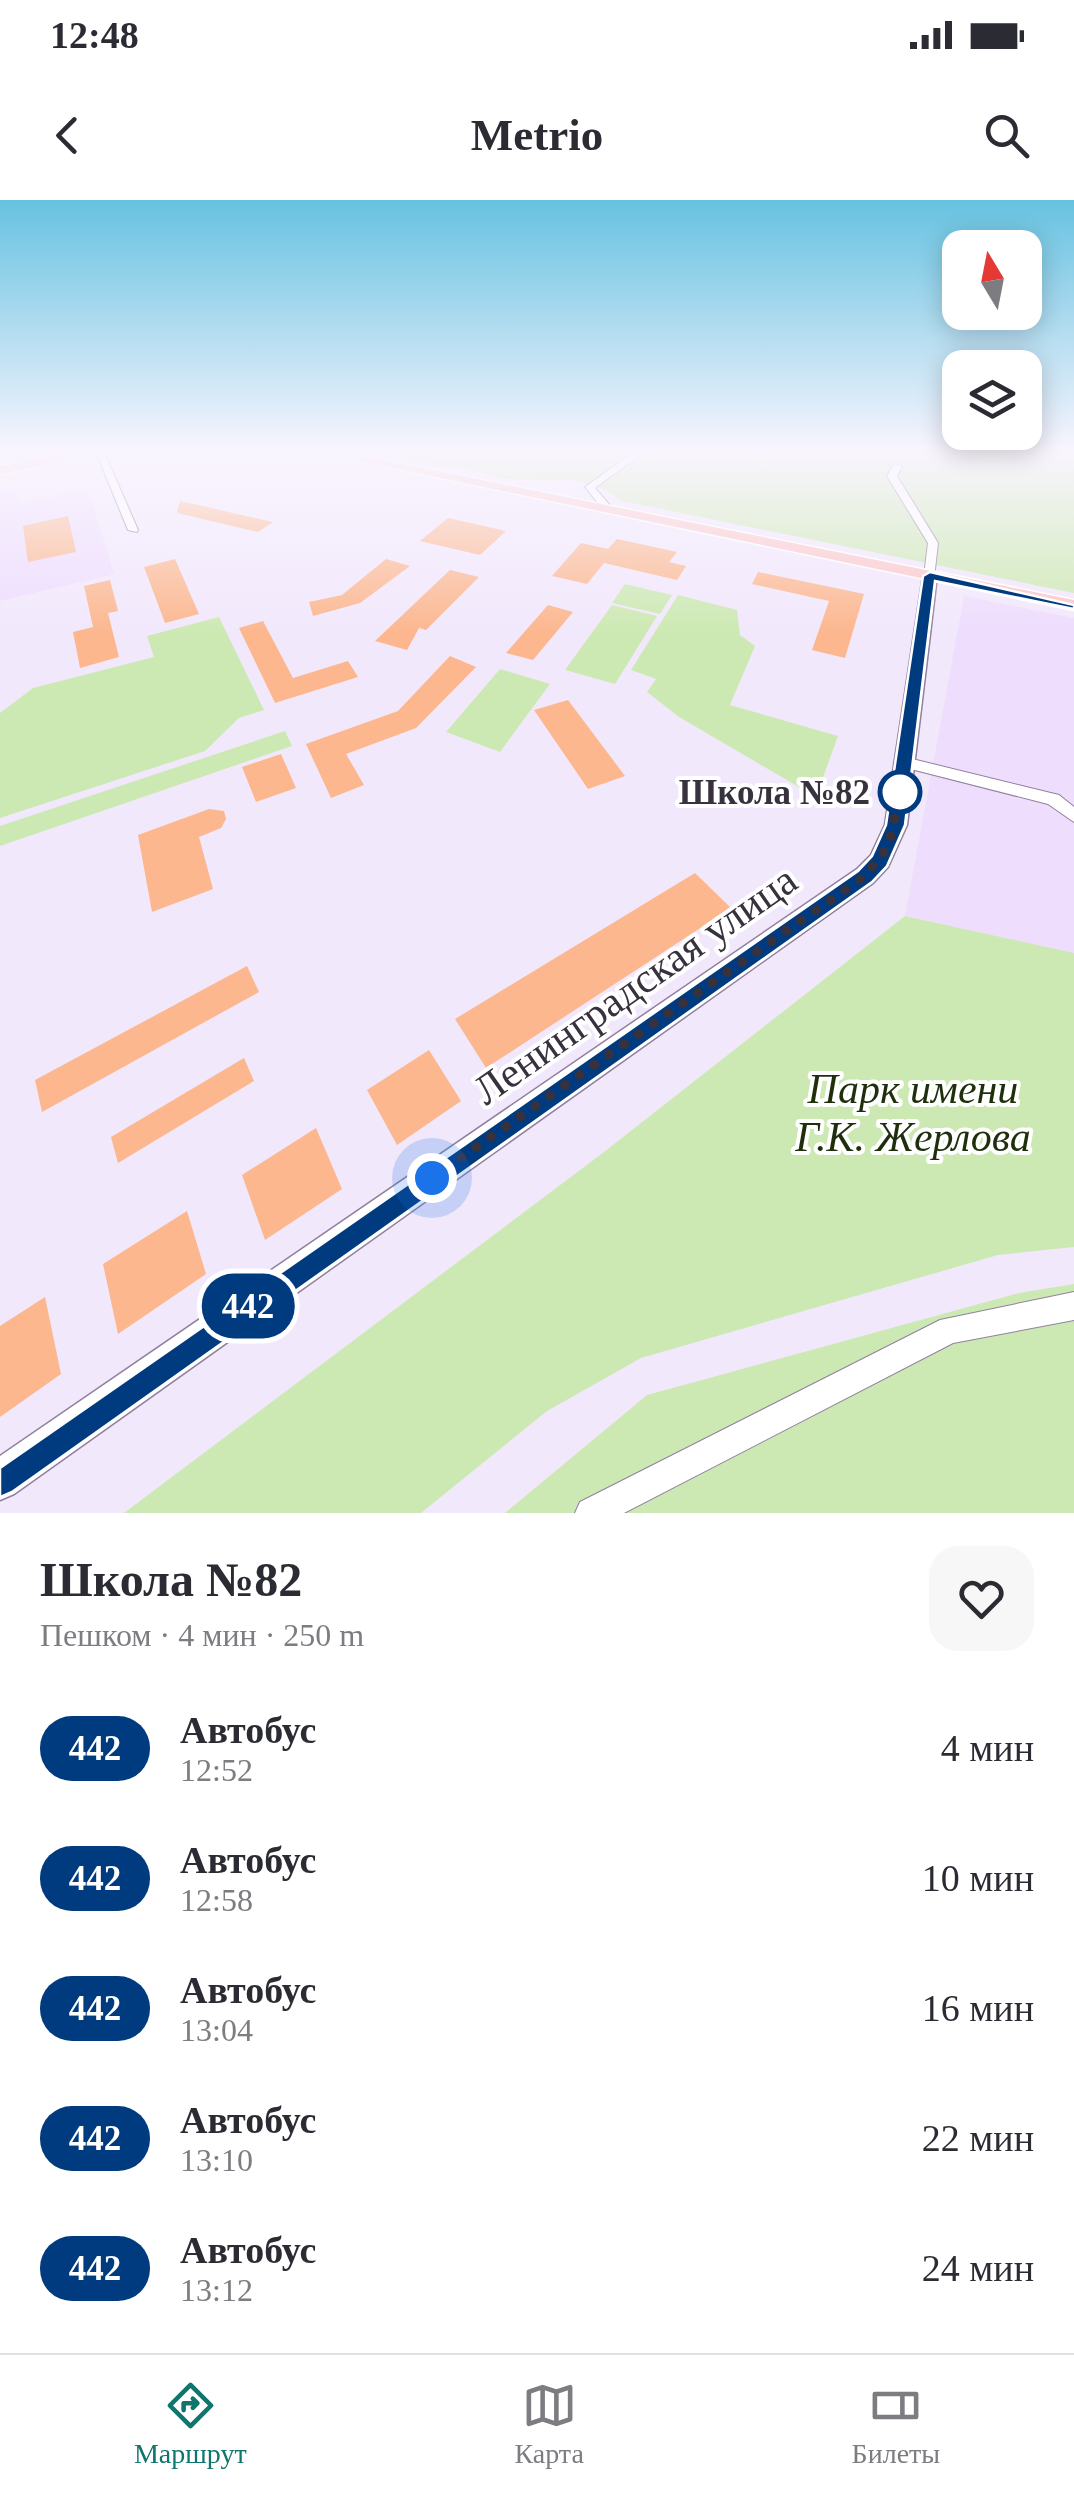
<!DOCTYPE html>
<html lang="ru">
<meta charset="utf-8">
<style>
:root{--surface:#fff;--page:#f7f7f7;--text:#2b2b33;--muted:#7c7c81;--line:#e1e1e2;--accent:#0f766e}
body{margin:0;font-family:"Times New Roman",serif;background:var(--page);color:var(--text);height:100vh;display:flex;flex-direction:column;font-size:38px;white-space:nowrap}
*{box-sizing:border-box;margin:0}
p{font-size:32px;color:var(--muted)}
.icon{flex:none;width:55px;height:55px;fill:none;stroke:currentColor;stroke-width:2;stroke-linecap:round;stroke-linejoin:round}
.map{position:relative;height:1313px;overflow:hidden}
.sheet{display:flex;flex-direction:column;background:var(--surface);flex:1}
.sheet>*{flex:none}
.badge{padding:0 20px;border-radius:32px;font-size:35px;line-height:65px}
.needle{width:65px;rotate:350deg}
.fabs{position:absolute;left:942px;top:30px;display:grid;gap:20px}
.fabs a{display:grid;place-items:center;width:100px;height:100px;border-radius:20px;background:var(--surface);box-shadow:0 5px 25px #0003;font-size:50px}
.you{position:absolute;width:50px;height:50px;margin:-25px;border:8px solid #fff;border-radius:50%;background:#1a73e8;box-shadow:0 0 0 15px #1a73e833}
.map>.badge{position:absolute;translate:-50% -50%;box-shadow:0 0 0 5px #fff}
.round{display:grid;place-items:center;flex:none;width:105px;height:105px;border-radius:30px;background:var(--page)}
.head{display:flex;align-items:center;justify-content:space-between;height:170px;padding:0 40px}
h1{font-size:48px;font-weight:700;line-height:75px}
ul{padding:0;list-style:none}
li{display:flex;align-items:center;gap:30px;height:130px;padding:0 40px}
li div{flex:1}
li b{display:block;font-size:38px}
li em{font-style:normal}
li .badge{min-width:110px;font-weight:700;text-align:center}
.status{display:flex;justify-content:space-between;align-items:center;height:70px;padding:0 50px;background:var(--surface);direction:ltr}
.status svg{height:28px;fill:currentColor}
header{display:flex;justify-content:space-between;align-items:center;height:130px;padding:0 40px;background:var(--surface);font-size:45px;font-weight:700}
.menu{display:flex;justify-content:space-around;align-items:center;height:140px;border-top:2px solid var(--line);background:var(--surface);font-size:28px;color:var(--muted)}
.menu a{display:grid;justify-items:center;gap:5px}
.menu .on{color:var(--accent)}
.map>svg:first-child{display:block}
.built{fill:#eeddfd}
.green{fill:#cde9b3}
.building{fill:#fcb78f}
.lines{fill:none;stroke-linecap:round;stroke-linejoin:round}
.street-casing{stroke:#90809e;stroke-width:2}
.secondary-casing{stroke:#90809e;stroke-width:3}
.primary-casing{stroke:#fff;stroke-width:3}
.street{fill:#fff;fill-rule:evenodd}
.secondary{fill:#fff;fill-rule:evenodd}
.primary{fill:#fbc7c8;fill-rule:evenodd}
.line{fill:#003b80;stroke:#fff;stroke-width:2.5}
.walk{stroke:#38313e;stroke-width:10;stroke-dasharray:0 18}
.stop-dot{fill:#fff;stroke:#003b80;stroke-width:5}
.labels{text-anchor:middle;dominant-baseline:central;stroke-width:8;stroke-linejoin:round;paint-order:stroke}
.stop-label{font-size:35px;font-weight:bold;fill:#38313e;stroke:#fff;text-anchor:end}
.near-street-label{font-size:42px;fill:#38313e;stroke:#fff}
.near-park-label{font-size:42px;font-style:italic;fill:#1f2f0c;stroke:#fff}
</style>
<div class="status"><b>12:48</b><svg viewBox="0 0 49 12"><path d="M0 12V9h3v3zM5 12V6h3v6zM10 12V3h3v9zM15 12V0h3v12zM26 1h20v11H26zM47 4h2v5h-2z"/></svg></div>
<header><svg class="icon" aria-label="back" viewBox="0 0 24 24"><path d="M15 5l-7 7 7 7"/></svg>Metrio<svg class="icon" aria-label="search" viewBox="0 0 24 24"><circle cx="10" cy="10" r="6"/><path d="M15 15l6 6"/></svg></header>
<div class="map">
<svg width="1074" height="1313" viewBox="0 0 1074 1313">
<rect width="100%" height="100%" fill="#f2e8fc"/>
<g class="built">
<path d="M 16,289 L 18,301 L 24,302 L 88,289 L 114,374 L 0,401 L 0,291 Z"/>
<path d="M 964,396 L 1074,418 L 1074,753 L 905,716 Z"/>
</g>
<g class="green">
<path d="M 339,249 L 1074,249 L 1074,393 L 622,301 L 604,289 L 573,280 L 503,279 L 475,270 Z"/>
<path d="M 625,384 L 672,395 L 660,414 L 612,403 Z"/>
<path d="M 678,395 L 737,410 L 740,435 L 755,446 L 730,505 L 838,536 L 816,597 L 679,517 L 647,492 L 656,479 L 631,470 Z"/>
<path d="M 612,405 L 657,416 L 615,484 L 565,470 Z"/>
<path d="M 219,417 L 264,510 L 239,518 L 205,551 L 0,618 L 0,513 L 33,488 L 154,457 L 147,436 Z"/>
<path d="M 500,469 L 550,484 L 500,552 L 446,532 Z"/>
<path d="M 285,531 L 292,546 L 0,646 L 0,626 Z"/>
<path d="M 905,716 L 1074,753 L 1074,1047 L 998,1055 L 641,1158 L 547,1211 L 421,1313 L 124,1313 L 604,952 Z"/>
<path d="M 1074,1084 L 1074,1313 L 505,1313 L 647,1195 L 1019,1093 Z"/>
</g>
<g class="building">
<path d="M 180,301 L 273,322 L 258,332 L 177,313 Z"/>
<path d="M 68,316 L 76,352 L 28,362 L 23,326 Z"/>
<path d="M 448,318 L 506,331 L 480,355 L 420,341 Z"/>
<path d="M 617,339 L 677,352 L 669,362 L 686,366 L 677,380 L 604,363 L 587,384 L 552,376 L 581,343 L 608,349 Z"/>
<path d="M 175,359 L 199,414 L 165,423 L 144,367 Z"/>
<path d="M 386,359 L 410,366 L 360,403 L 313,416 L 309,402 L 342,395 Z"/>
<path d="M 450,370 L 479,377 L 426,430 L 419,428 L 407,450 L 375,441 Z"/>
<path d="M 758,372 L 864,394 L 845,458 L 812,450 L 829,401 L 752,384 Z"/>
<path d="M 110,380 L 118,411 L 108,413 L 119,457 L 80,468 L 73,432 L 93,427 L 84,386 Z"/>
<path d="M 548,405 L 573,412 L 533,460 L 506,453 Z"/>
<path d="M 263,421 L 293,478 L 348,461 L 358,477 L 275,503 L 239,428 Z"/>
<path d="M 450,456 L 476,467 L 416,528 L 346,554 L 364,585 L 331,598 L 306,544 L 398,511 Z"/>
<path d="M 568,500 L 625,576 L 588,589 L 534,510 Z"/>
<path d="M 281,554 L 296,588 L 256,602 L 242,567 Z"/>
<path d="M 209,609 L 224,611 L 226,619 L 221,628 L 199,637 L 213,689 L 152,712 L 138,635 Z"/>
<path d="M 695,673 L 731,708 L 486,868 L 455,819 Z"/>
<path d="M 247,766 L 259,792 L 42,912 L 35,880 Z"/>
<path d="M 429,850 L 461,901 L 397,945 L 367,890 Z"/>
<path d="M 244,858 L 254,881 L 118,963 L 111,937 Z"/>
<path d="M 316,928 L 342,989 L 265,1040 L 242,975 Z"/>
<path d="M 187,1011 L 206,1074 L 118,1134 L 103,1064 Z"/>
<path d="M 45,1097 L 61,1174 L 0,1217 L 0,1126 Z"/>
</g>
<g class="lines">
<defs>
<g id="street">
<path d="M 100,249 L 104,252 L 138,330 L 137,332 L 128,330 L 96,252 Z"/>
<path d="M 638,249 L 648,249 L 595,288 L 614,310 L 605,312 L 585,287 Z"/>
<path d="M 894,264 L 902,266 L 897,276 L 938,343 L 934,378 L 924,376 L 928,343 L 887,276 Z"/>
<path d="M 904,557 L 1059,595 L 1074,607 L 1074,622 L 1048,604 L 899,566 L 896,562 L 899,558 Z"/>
<path d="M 1074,1092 L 1074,1120 L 953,1143 L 624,1313 L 575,1313 L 580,1302 L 940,1120 Z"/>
</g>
<path id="secondary" d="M 930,372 L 937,376 L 907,625 L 888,667 L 873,683 L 14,1294 L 0,1300 L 0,1256 L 857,669 L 871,655 L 885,625 L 923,376 Z"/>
<g id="primary">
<path d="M 90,249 L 119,249 L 0,274 L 0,266 Z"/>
<path d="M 302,249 L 329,249 L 1074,400 L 1074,410 Z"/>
</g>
</defs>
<use href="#street" class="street-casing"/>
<use href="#secondary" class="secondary-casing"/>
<use href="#primary" class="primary-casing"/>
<use href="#street" class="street"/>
<use href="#secondary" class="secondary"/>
<use href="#primary" class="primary"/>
</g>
<linearGradient id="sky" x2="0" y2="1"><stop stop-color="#66c2e1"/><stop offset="0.58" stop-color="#f9f5fe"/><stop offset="1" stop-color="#f9f5fe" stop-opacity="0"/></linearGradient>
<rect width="1074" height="433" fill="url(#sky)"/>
<path class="line" d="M 930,372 L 1074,405 L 1074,409 L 935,381 L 905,625 L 887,666 L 872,682 L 12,1292 L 0,1297 L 0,1268 L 858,671 L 872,656 L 886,625 L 923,376 Z"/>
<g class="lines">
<path class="walk" d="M 432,978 L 865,676 L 889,645 L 900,592"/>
</g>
<circle class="stop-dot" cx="900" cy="592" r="20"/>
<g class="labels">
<g class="stop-label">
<text x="870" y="592">Школа №82</text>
</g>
<g class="near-street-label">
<text transform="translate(635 785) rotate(-35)">Ленинградская улица</text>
</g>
<g class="near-park-label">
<text x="913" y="889">Парк имени<tspan x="913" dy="48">Г.К. Жерлова</tspan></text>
</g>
</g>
</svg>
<div class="fabs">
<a><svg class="needle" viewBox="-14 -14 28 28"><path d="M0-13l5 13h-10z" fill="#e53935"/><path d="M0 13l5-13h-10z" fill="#7c7c81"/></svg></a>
<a><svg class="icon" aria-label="layers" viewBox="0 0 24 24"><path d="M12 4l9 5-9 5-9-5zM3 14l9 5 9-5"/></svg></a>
</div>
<div class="you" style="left:432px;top:978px"></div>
<b class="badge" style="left:248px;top:1106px;background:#003b80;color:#fff">442</b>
</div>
<section class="sheet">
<div class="head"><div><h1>Школа №82</h1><p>Пешком · 4 мин · 250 m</p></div><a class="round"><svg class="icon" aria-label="heart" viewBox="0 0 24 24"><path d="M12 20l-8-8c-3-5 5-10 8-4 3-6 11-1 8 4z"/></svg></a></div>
<ul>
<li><span class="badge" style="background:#003b80;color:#fff">442</span><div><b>Автобус</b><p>12:52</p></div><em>4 мин</em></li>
<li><span class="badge" style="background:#003b80;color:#fff">442</span><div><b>Автобус</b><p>12:58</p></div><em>10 мин</em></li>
<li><span class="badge" style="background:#003b80;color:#fff">442</span><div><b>Автобус</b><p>13:04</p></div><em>16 мин</em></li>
<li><span class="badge" style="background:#003b80;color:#fff">442</span><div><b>Автобус</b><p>13:10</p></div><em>22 мин</em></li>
<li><span class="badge" style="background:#003b80;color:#fff">442</span><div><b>Автобус</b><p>13:12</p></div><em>24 мин</em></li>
</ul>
</section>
<nav class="menu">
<a class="on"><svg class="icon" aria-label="directions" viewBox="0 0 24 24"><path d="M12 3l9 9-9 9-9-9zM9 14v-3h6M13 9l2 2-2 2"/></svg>Маршрут</a>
<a><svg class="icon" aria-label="map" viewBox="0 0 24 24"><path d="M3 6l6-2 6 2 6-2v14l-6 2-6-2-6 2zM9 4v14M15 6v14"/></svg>Карта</a>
<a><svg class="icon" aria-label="tickets" viewBox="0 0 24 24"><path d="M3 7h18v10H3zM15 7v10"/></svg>Билеты</a>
</nav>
